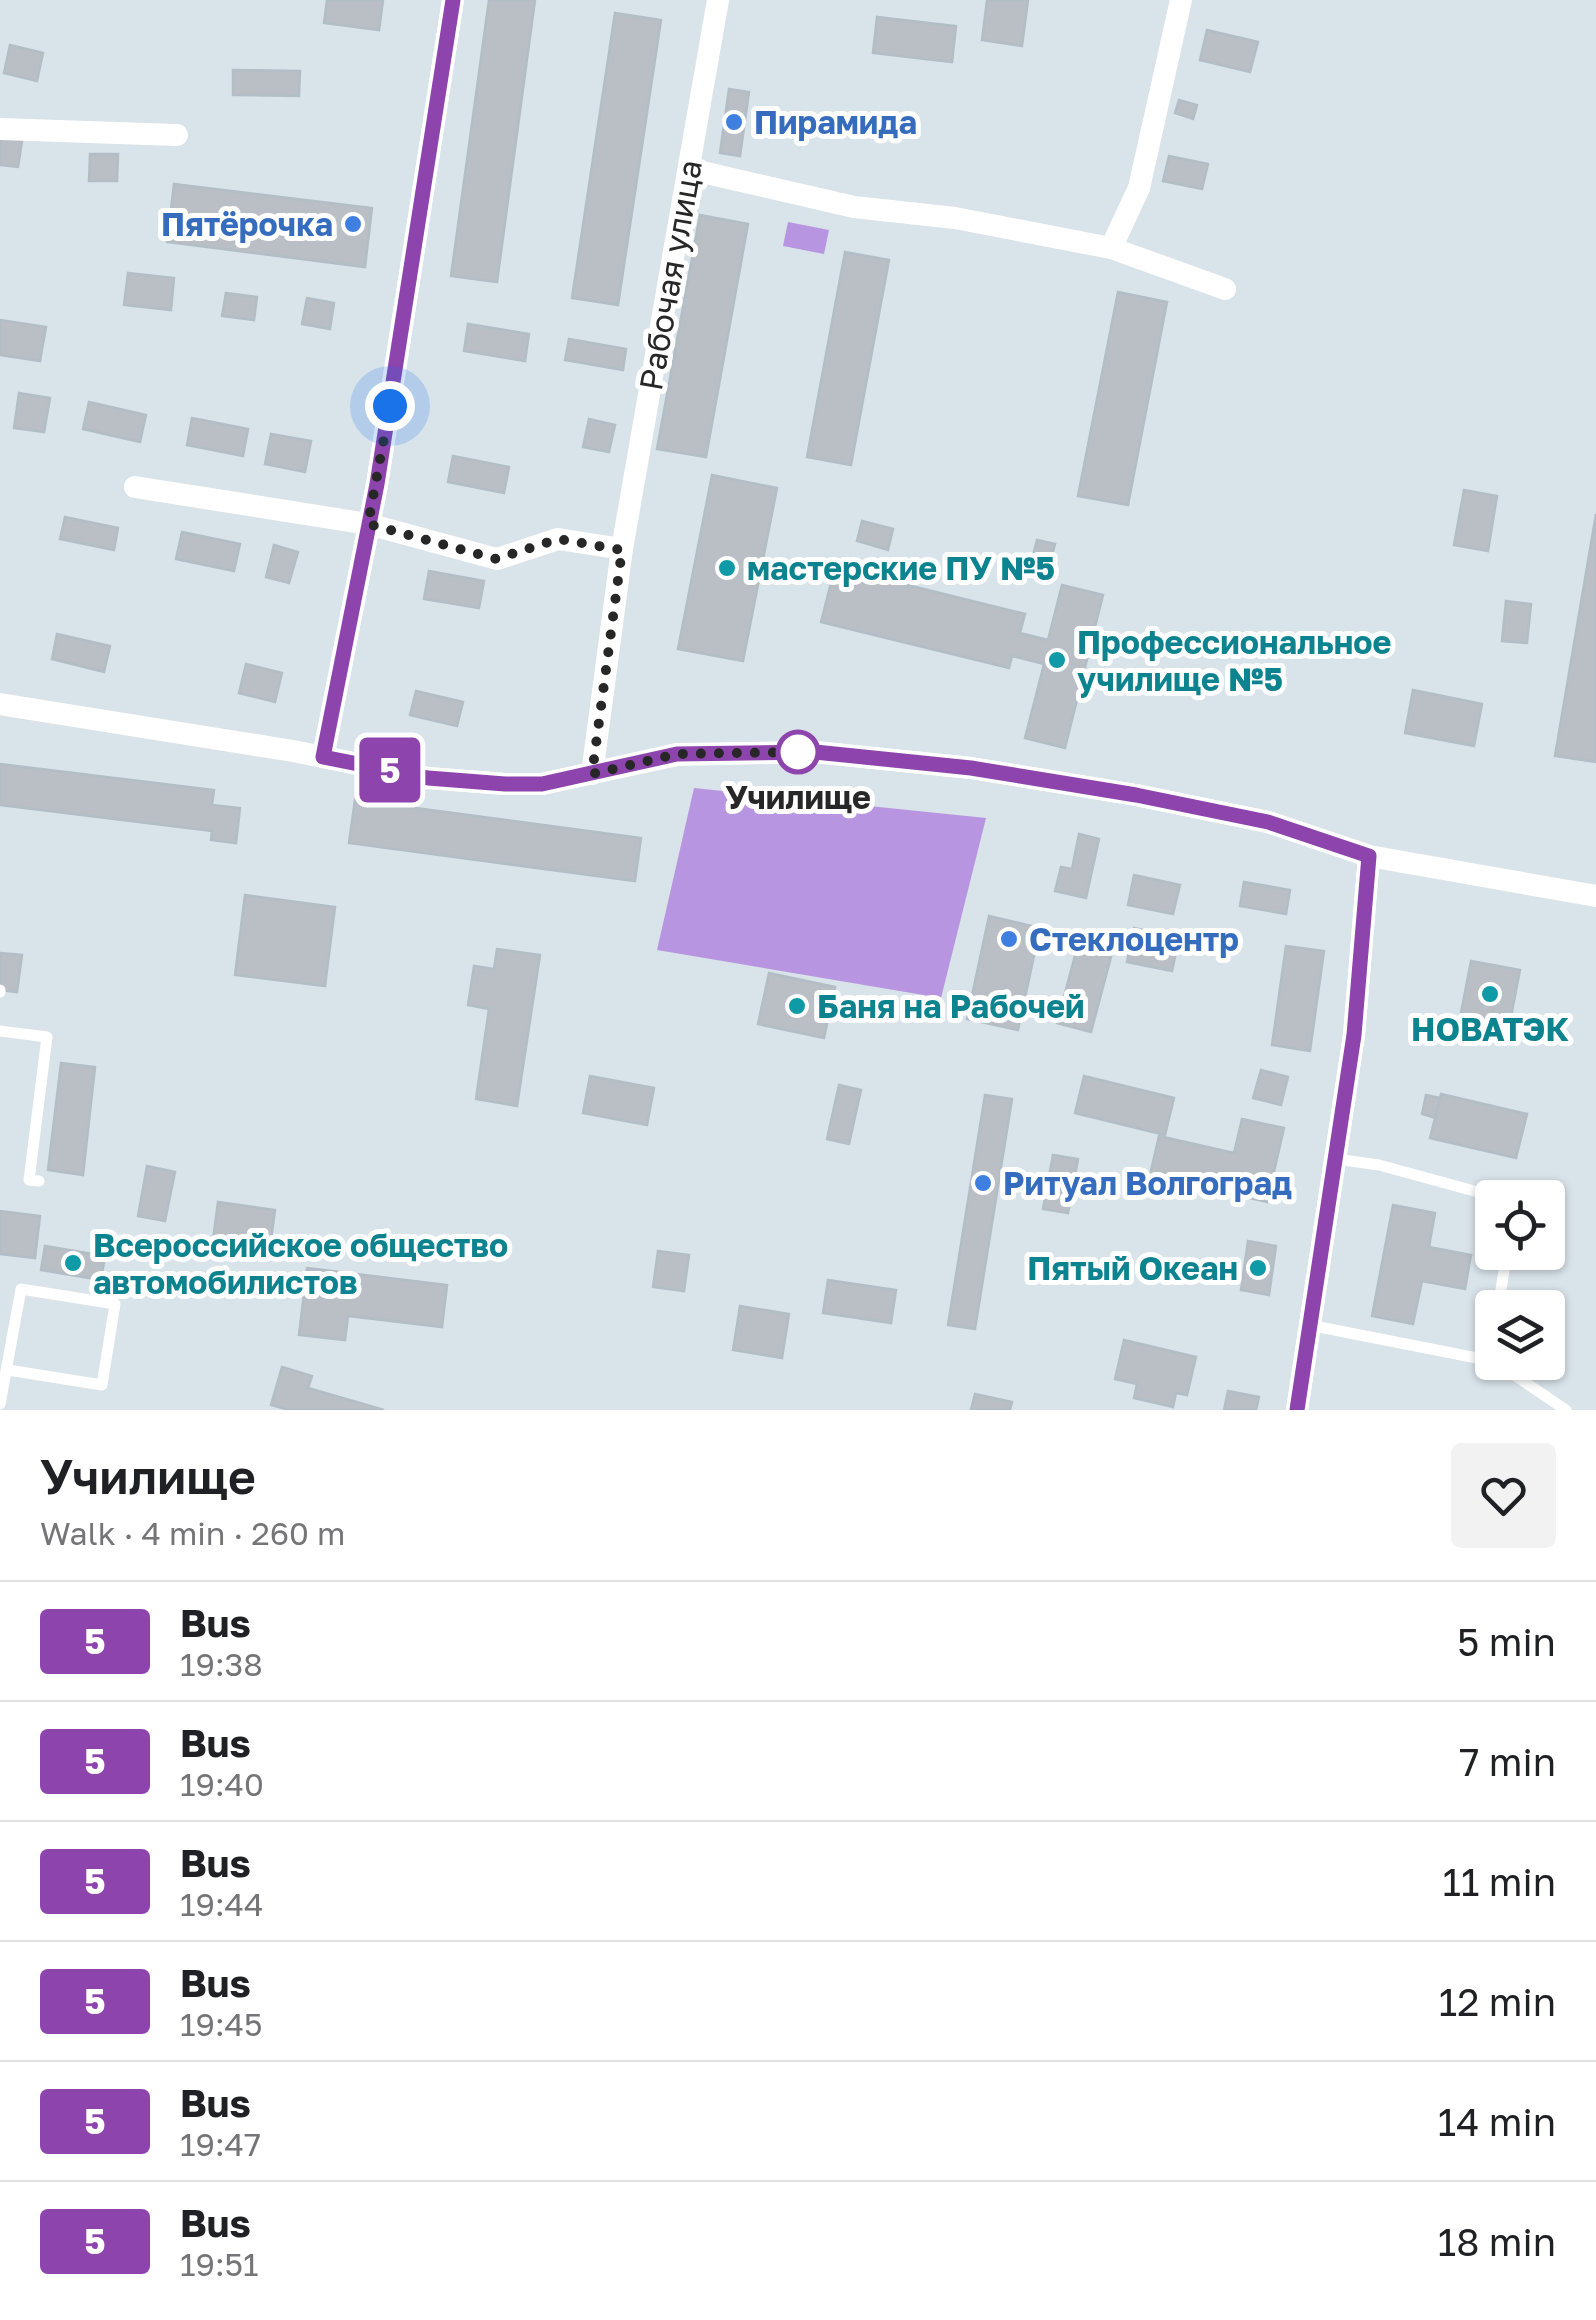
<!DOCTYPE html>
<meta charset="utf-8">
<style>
:root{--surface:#fff;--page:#f2f2f2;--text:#202124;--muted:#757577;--line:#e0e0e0}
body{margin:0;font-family:"Golos Text",sans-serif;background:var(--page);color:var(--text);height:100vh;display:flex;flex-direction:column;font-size:38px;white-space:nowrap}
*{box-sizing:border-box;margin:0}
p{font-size:32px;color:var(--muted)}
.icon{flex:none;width:55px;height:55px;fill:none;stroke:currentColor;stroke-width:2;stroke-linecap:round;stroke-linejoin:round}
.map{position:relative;height:1410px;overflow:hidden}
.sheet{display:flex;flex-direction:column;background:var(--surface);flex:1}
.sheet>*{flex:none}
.badge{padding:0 20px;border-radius:8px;font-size:35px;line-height:65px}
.controls{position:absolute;left:1475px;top:1180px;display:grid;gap:20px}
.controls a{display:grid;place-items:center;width:90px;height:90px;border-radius:10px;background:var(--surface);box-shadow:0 2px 8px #0004;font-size:50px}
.you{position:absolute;width:50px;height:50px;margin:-25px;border:8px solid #fff;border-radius:50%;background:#1a73e8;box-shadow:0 0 0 15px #1a73e833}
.map>.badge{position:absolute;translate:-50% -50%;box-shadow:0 0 0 5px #fff}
.round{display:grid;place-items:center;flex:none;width:105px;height:105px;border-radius:10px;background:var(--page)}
.headline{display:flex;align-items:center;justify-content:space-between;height:170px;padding:0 40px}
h1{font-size:48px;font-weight:600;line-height:75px}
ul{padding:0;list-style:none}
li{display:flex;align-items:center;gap:30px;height:120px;padding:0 40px;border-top:2px solid var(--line)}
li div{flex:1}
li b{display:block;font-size:38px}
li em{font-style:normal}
li .badge{min-width:110px;font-weight:700;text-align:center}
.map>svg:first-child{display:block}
.green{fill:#b895e0}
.building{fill:#b9bfc5;stroke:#b3bdc5;stroke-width:2.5}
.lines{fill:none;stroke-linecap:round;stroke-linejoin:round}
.service{stroke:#fff;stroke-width:11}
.minor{stroke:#fff;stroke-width:22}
.line-casing{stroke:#fff;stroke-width:22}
.line{stroke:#8e44ad;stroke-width:15}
.walk{stroke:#272727;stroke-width:10;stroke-dasharray:0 18}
.shop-dot{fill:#3f7fe0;stroke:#fff;stroke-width:4}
.culture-dot{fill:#0f9aa8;stroke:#fff;stroke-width:4}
.stop-dot{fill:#fff;stroke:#8e44ad;stroke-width:5}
.labels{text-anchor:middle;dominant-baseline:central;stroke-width:10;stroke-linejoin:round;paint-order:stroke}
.shop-label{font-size:32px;font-weight:bold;fill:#366cbe;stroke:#fff;text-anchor:start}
.street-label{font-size:32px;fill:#272727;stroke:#fff}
.culture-label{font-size:32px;font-weight:bold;fill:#0d838f;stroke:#fff;text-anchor:start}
.stop-label{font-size:32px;font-weight:bold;fill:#272727;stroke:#fff}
</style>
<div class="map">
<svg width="1596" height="1410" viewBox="0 0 1596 1410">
<rect width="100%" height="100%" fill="#d9e3ea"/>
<g class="green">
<path d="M 788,222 L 829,230 L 824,254 L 783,246 Z"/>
<path d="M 694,788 L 986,818 L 941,998 L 657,950 Z"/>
</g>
<g class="building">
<path d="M 327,0 L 383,0 L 379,30 L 324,23 Z"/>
<path d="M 489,0 L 535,0 L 497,282 L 451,276 Z"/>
<path d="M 987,0 L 1028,0 L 1022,46 L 982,40 Z"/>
<path d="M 615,13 L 661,20 L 618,305 L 572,298 Z"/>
<path d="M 877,17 L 956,26 L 952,62 L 873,53 Z"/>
<path d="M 1207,30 L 1258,42 L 1250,72 L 1200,60 Z"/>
<path d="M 10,45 L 43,53 L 37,81 L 4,73 Z"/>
<path d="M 233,70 L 300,71 L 299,96 L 233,95 Z"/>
<path d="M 729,89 L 749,92 L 740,156 L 720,153 Z"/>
<path d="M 1179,100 L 1197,105 L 1193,119 L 1175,113 Z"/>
<path d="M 0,139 L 22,141 L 18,167 L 0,165 Z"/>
<path d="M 90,154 L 118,154 L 117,181 L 89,181 Z"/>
<path d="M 1169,156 L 1208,164 L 1202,189 L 1163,181 Z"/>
<path d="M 174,184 L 372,208 L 365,267 L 167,242 Z"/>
<path d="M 700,215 L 748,224 L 706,457 L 657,449 Z"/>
<path d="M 845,252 L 889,260 L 851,465 L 807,457 Z"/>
<path d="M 128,273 L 174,278 L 171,310 L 124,305 Z"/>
<path d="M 1118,292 L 1167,302 L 1128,505 L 1078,496 Z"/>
<path d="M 226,293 L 257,297 L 254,320 L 222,316 Z"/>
<path d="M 307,298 L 334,303 L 330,329 L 302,324 Z"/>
<path d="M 0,320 L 46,327 L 40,361 L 0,355 Z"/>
<path d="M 468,324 L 529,334 L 525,361 L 464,351 Z"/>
<path d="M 569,339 L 626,349 L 623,370 L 565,360 Z"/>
<path d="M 19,393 L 50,398 L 44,432 L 14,428 Z"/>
<path d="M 89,402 L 146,415 L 140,442 L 83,429 Z"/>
<path d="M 192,418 L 248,429 L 243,456 L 187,445 Z"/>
<path d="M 589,419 L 615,425 L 609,452 L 583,447 Z"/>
<path d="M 271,434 L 311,441 L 305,472 L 265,464 Z"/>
<path d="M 453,456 L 509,467 L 504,493 L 448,482 Z"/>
<path d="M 712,475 L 777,488 L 743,661 L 678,649 Z"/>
<path d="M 1464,490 L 1497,496 L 1488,551 L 1454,545 Z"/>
<path d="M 1596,514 L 1596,762 L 1555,756 Z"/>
<path d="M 65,517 L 118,528 L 114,550 L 60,539 Z"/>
<path d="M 862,521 L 893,529 L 888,550 L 857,541 Z"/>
<path d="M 182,532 L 240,544 L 234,571 L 176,559 Z"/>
<path d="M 1037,540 L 1055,544 L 1048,571 L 1030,567 Z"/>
<path d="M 274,545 L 298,552 L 289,583 L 266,577 Z"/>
<path d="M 835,567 L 1025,614 L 1020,633 L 1048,640 L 1062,585 L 1103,595 L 1065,748 L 1025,738 L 1044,664 L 1012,656 L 1009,668 L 821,622 Z"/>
<path d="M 429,571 L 484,581 L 479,608 L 424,599 Z"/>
<path d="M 1506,601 L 1531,604 L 1527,643 L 1502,641 Z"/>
<path d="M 57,634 L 110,646 L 104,672 L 52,659 Z"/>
<path d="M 246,664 L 282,673 L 275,702 L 239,693 Z"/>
<path d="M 1413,690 L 1482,704 L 1474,746 L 1405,733 Z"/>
<path d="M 416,691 L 463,702 L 457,726 L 410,715 Z"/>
<path d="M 0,764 L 214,790 L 212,805 L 240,808 L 236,843 L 211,840 L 212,831 L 0,805 Z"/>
<path d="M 355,800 L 641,838 L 635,881 L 349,843 Z"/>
<path d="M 1079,834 L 1099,839 L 1086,898 L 1055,891 L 1061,867 L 1072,869 Z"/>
<path d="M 1134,875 L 1180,885 L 1173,914 L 1128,905 Z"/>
<path d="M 1244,882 L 1290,890 L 1286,914 L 1240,906 Z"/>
<path d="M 245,895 L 335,907 L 325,986 L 235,975 Z"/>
<path d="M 989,916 L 1040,928 L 1018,1030 L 967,1019 Z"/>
<path d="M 1134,928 L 1179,938 L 1172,971 L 1127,962 Z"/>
<path d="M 1286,946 L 1324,951 L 1310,1051 L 1272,1045 Z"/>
<path d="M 1077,948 L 1111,957 L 1091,1032 L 1057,1023 Z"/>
<path d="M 497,949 L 540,955 L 517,1106 L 476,1099 L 489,1009 L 468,1005 L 474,966 L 494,969 Z"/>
<path d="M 0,953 L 22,955 L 17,992 L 0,990 Z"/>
<path d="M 1471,961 L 1520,970 L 1509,1027 L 1460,1018 Z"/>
<path d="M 769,973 L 835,987 L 824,1038 L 758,1024 Z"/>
<path d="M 61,1063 L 95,1067 L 83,1175 L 48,1170 Z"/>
<path d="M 1261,1070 L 1288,1077 L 1281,1105 L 1253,1098 Z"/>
<path d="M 590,1076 L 654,1088 L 647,1125 L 583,1113 Z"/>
<path d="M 1084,1076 L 1174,1098 L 1165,1135 L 1075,1113 Z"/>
<path d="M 839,1085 L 861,1090 L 849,1144 L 827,1139 Z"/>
<path d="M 1441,1094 L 1527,1114 L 1516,1158 L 1430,1138 Z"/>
<path d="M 985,1095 L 1012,1099 L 975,1329 L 948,1325 Z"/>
<path d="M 1426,1095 L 1440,1098 L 1435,1118 L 1422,1114 Z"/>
<path d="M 1242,1119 L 1284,1128 L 1267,1202 L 1150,1175 L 1159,1136 L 1234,1153 Z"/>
<path d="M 1053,1155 L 1078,1159 L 1068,1213 L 1043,1209 Z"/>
<path d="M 147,1166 L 175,1172 L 165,1221 L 138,1216 Z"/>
<path d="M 218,1202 L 275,1210 L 270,1247 L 213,1240 Z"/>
<path d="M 1393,1205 L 1435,1213 L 1429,1247 L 1471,1255 L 1465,1289 L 1422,1281 L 1413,1324 L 1372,1316 Z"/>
<path d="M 0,1211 L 40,1216 L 35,1258 L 0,1254 Z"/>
<path d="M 1248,1241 L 1276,1246 L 1269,1295 L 1241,1290 Z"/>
<path d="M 45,1246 L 105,1256 L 101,1280 L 41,1270 Z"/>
<path d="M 658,1251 L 689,1255 L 684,1291 L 653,1287 Z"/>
<path d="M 307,1268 L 447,1285 L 442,1327 L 348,1316 L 345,1340 L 299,1335 Z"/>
<path d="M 828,1280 L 896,1290 L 891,1323 L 823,1313 Z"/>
<path d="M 740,1306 L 789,1314 L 782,1358 L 733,1350 Z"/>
<path d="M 1124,1340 L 1196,1357 L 1187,1395 L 1176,1393 L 1173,1407 L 1134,1398 L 1137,1384 L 1115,1379 Z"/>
<path d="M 282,1367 L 312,1376 L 308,1388 L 384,1410 L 289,1410 L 271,1405 Z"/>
<path d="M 1228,1391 L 1259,1397 L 1256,1410 L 1224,1410 Z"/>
<path d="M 975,1394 L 1012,1402 L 1010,1410 L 971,1410 Z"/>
</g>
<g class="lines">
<g class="service">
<path d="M 0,992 L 0,990"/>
<path d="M 0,1031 L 47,1037 L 29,1180 L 39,1181"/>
<path d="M 1336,1159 L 1379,1165 L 1500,1198"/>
<path d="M 1498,1308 L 1507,1252"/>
<path d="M 1309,1325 L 1492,1361"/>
<path d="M 1489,1359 L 1492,1340"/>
<path d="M 1495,1362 L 1566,1410"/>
<path d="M 0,1404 L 21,1289 L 115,1304 L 102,1385 L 8,1370"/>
</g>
<g class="minor">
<path d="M 0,129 L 177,135"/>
<path d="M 689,169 L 854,207 L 955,218 L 1111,248 L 1225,289"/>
<path d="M 1111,248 L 1139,188 L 1181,0"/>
<path d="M 135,487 L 368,524 L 497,559 L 558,539 L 622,549"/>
<path d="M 0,704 L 293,751 L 428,778 L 505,784 L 542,784 L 677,755 L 815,752 L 971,768 L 1136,795 L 1268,822 L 1369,856 L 1596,896"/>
<path d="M 323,757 L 377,485 L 453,0"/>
<path d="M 592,774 L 622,549 L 718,0"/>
<path d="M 1297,1410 L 1354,1035 L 1369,856"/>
</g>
</g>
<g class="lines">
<defs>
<path id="line" d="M 453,0 L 377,484 L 323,757 L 428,778 L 505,784 L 542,784 L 677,754 L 815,752 L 971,768 L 1136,795 L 1268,822 L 1369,856 L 1354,1035 L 1297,1410"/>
</defs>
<use href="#line" class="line-casing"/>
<use href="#line" class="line"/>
<path class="walk" d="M 390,406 L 368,524 L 496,559 L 558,539 L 622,550 L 592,774 L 677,754 L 798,752"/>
</g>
<g class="shop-dot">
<circle cx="734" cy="122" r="10"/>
<circle cx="353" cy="224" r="10"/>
<circle cx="1009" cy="939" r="10"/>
<circle cx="983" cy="1183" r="10"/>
</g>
<g class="culture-dot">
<circle cx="727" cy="568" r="10"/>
<circle cx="1057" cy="660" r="10"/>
<circle cx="1490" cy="994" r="10"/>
<circle cx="797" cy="1006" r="10"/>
<circle cx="73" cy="1263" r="10"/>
<circle cx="1258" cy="1268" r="10"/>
</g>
<circle class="stop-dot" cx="798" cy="752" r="20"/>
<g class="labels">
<g class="shop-label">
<text x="754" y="122">Пирамида</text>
<text x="333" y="224" text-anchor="end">Пятёрочка</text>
<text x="1029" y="939">Стеклоцентр</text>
<text x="1003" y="1183">Ритуал Волгоград</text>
</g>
<g class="street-label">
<text transform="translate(670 275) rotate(-80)">Рабочая улица</text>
</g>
<g class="culture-label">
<text x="747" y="568">мастерские ПУ №5</text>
<text x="1077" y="642">Профессиональное<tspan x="1077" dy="37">училище №5</tspan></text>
<text x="817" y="1006">Баня на Рабочей</text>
<text x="1490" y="1029" text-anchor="middle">НОВАТЭК</text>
<text x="93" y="1245">Всероссийское общество<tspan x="93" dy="37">автомобилистов</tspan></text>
<text x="1238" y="1268" text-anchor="end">Пятый Океан</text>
</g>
<g class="stop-label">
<text x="798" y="797">Училище</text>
</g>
</g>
</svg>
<div class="controls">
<a><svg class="icon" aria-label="locate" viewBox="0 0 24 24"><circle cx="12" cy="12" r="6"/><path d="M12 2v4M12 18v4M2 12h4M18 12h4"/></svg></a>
<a><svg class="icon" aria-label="layers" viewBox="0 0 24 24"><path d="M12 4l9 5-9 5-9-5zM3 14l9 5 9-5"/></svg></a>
</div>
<div class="you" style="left:390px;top:406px"></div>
<b class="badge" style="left:390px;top:770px;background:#8e44ad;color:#fff">5</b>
</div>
<section class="sheet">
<div class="headline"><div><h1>Училище</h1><p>Walk · 4 min · 260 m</p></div><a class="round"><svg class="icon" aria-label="heart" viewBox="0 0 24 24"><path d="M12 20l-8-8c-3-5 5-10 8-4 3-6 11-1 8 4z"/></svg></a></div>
<ul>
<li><span class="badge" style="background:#8e44ad;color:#fff">5</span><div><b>Bus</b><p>19:38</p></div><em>5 min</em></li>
<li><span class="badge" style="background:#8e44ad;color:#fff">5</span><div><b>Bus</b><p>19:40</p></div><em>7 min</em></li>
<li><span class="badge" style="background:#8e44ad;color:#fff">5</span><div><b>Bus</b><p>19:44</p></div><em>11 min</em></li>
<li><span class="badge" style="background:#8e44ad;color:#fff">5</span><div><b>Bus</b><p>19:45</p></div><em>12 min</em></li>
<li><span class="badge" style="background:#8e44ad;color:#fff">5</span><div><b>Bus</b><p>19:47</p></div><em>14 min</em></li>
<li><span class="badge" style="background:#8e44ad;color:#fff">5</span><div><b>Bus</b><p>19:51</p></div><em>18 min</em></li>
</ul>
</section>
